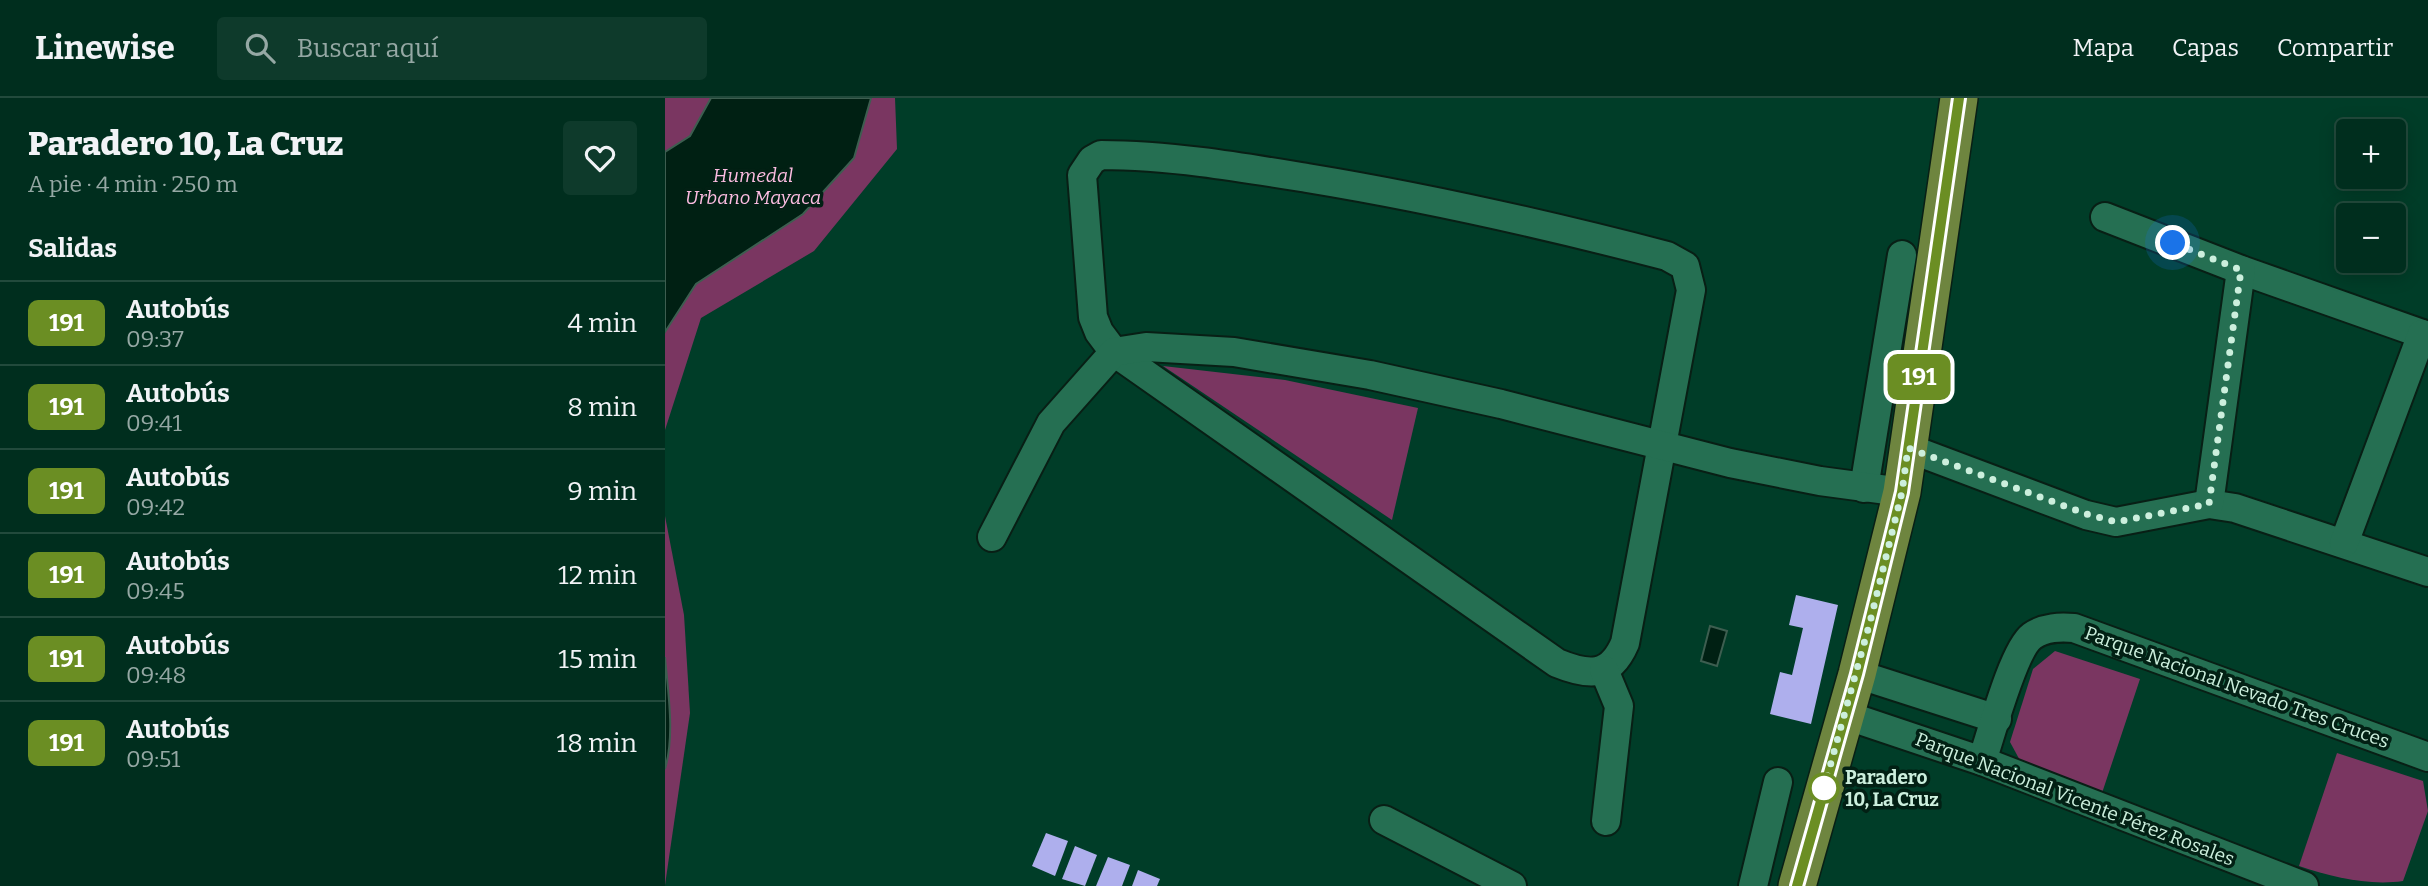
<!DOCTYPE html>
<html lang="es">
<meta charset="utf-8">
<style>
:root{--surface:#002e1e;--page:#0e3a2b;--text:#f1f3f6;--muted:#95a8a4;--line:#224a3c}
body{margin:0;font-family:Bitter,serif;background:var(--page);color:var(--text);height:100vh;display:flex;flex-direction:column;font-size:26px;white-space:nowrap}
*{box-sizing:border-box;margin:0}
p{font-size:23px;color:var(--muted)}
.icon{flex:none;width:38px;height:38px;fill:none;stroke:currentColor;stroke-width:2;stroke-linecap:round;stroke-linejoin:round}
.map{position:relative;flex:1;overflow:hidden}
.details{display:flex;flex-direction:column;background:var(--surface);width:665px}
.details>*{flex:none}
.badge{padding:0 14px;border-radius:10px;font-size:24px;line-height:46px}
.fabs{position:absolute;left:1671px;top:21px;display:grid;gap:14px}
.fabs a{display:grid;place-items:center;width:70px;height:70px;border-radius:7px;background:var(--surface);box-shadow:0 4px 18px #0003,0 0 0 2px var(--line);font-size:35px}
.you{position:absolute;width:35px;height:35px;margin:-18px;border:5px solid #fff;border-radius:50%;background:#1a73e8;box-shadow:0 0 0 10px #1a73e833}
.map>.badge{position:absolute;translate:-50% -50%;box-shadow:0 0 0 4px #fff}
h2{padding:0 28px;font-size:26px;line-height:63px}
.round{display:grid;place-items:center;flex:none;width:74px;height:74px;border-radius:7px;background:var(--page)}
.summary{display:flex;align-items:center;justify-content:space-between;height:119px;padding:0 28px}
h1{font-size:33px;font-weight:800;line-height:52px}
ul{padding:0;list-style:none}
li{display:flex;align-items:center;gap:21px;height:84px;padding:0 28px;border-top:2px solid var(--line)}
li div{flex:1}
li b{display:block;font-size:26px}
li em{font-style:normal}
li .badge{min-width:77px;font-weight:700;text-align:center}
header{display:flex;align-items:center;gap:42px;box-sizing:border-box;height:98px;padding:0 35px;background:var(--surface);border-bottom:2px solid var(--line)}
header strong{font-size:33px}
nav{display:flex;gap:38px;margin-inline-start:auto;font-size:24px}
.search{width:490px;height:63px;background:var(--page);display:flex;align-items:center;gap:18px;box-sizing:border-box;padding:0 24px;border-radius:7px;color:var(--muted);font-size:26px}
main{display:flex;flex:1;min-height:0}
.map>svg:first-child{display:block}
.green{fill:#7a3661}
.water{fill:#002013;stroke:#3d5e50;stroke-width:2}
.building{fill:#aeafed}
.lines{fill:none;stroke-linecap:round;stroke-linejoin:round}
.minor-casing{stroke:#081f15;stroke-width:32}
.major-casing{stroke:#081f15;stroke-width:40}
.minor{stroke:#256f52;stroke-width:28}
.major{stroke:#6e853f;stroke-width:37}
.line-casing{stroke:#fff;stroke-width:16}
.line{stroke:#6b8e23;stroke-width:10}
.walk{stroke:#ccefdd;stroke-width:7;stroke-dasharray:0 12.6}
.stop-dot{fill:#fff;stroke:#6b8e23;stroke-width:3.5}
.labels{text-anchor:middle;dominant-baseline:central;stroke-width:7;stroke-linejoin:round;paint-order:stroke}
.park-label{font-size:19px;font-style:italic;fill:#fdbde2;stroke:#022014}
.street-label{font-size:19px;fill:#ccefdd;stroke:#022014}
.stop-label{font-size:19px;font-weight:bold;fill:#ccefdd;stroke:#022014;text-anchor:start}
</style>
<header>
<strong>Linewise</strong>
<div class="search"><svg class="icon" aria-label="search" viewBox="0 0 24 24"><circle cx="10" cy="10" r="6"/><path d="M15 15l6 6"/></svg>Buscar aquí</div>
<nav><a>Mapa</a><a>Capas</a><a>Compartir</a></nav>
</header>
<main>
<section class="details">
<div class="summary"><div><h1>Paradero 10, La Cruz</h1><p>A pie · 4 min · 250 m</p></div><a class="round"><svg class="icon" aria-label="heart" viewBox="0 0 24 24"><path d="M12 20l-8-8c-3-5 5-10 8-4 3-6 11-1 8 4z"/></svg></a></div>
<h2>Salidas</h2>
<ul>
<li><span class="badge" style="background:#6b8e23;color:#fff">191</span><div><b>Autobús</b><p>09:37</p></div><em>4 min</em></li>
<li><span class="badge" style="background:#6b8e23;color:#fff">191</span><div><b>Autobús</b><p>09:41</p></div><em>8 min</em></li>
<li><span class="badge" style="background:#6b8e23;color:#fff">191</span><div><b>Autobús</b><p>09:42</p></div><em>9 min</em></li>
<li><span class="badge" style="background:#6b8e23;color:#fff">191</span><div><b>Autobús</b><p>09:45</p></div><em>12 min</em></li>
<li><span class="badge" style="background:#6b8e23;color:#fff">191</span><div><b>Autobús</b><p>09:48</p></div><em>15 min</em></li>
<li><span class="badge" style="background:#6b8e23;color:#fff">191</span><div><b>Autobús</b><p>09:51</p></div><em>18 min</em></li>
</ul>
</section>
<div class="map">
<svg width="1763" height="788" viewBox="0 0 1763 788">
<rect width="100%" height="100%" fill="#003d28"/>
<g class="green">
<path d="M 0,0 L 230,0 L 232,51 L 149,153 L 36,220 L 0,332 Z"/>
<path d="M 498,268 L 620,282 L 753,310 L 727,422 Z"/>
<path d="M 0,418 L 19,517 L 25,615 L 0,787 Z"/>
<path d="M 1390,553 L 1475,581 L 1437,695 L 1358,668 L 1345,644 L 1368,571 Z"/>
<path d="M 1672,655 L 1758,683 L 1763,713 L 1738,783 C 1704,788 1666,779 1634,768 Z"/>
</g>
<g class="water">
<path d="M 46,0 L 206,0 L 189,60 L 138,116 L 31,186 L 0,234 L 0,54 L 25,38 Z"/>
<path d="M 1045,528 L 1062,533 L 1052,568 L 1036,563 Z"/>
<path d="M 0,559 C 3,594 10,637 0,671 Z"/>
</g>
<g class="building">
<path d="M 1131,497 L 1173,507 L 1146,626 L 1105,616 L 1115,574 L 1127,577 L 1138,530 L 1124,527 Z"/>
<path d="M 381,735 L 403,743 L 390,778 L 367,768 Z"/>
<path d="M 410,748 L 432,757 L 420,788 L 397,781 Z"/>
<path d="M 443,759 L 465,767 L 457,788 L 431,788 Z"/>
<path d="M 473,772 L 495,781 L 492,788 L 467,788 Z"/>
</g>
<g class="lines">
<defs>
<g id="minor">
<path d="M 436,57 C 504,57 575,69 642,80 C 764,100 883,127 1002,158 L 1020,168 L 1026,192 L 960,545 C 945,580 924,578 892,565 L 449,254 L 434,234 L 428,219 L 417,77 L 427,62 Z"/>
<path d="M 1440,119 L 1576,172 L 1763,238"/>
<path d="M 1243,350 L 1421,417 L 1451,424 L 1544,406 L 1570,410 L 1763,474"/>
<path d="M 1199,390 L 1237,157"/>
<path d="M 1544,406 L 1576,172"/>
<path d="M 327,439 L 386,325 L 449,254 L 481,249 L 569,254 L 705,277 L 836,306 L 1065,365 L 1155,383 L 1237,394"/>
<path d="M 1679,445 L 1757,236"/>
<path d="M 939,572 L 954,608 L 941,723"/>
<path d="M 1192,576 L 1332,621"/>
<path d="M 1180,617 L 1317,663 L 1639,788"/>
<path d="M 1317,663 C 1326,637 1348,552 1367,538 C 1380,529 1395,529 1409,530 L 1763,659"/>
<path d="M 719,722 L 847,788"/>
<path d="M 1088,788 L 1113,684"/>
</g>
<path id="major" d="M 1132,788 L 1192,576 L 1237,394 L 1294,0"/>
</defs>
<use href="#minor" class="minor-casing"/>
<use href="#major" class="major-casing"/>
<use href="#minor" class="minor"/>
<use href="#major" class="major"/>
</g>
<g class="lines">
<defs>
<path id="line" d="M 1132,788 L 1192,576 L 1237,394 L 1294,0"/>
</defs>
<use href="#line" class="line-casing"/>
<use href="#line" class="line"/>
<path class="walk" d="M 1159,690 L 1205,524 L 1237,394 L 1243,350 L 1421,416 L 1451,424 L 1544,406 L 1576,172 L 1508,145"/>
</g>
<circle class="stop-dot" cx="1159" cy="690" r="14"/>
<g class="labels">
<g class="park-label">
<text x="88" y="77">Humedal<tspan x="88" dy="22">Urbano Mayaca</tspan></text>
</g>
<g class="street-label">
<text transform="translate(1572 589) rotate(20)">Parque Nacional Nevado Tres Cruces</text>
<text transform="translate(1410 701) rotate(21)">Parque Nacional Vicente Pérez Rosales</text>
</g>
<g class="stop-label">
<text x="1180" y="679">Paradero<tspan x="1180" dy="22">10, La Cruz</tspan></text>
</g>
</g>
</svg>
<div class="fabs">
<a>+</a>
<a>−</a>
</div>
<div class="you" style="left:1508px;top:145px"></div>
<b class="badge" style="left:1254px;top:279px;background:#6b8e23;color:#fff">191</b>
</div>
</main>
